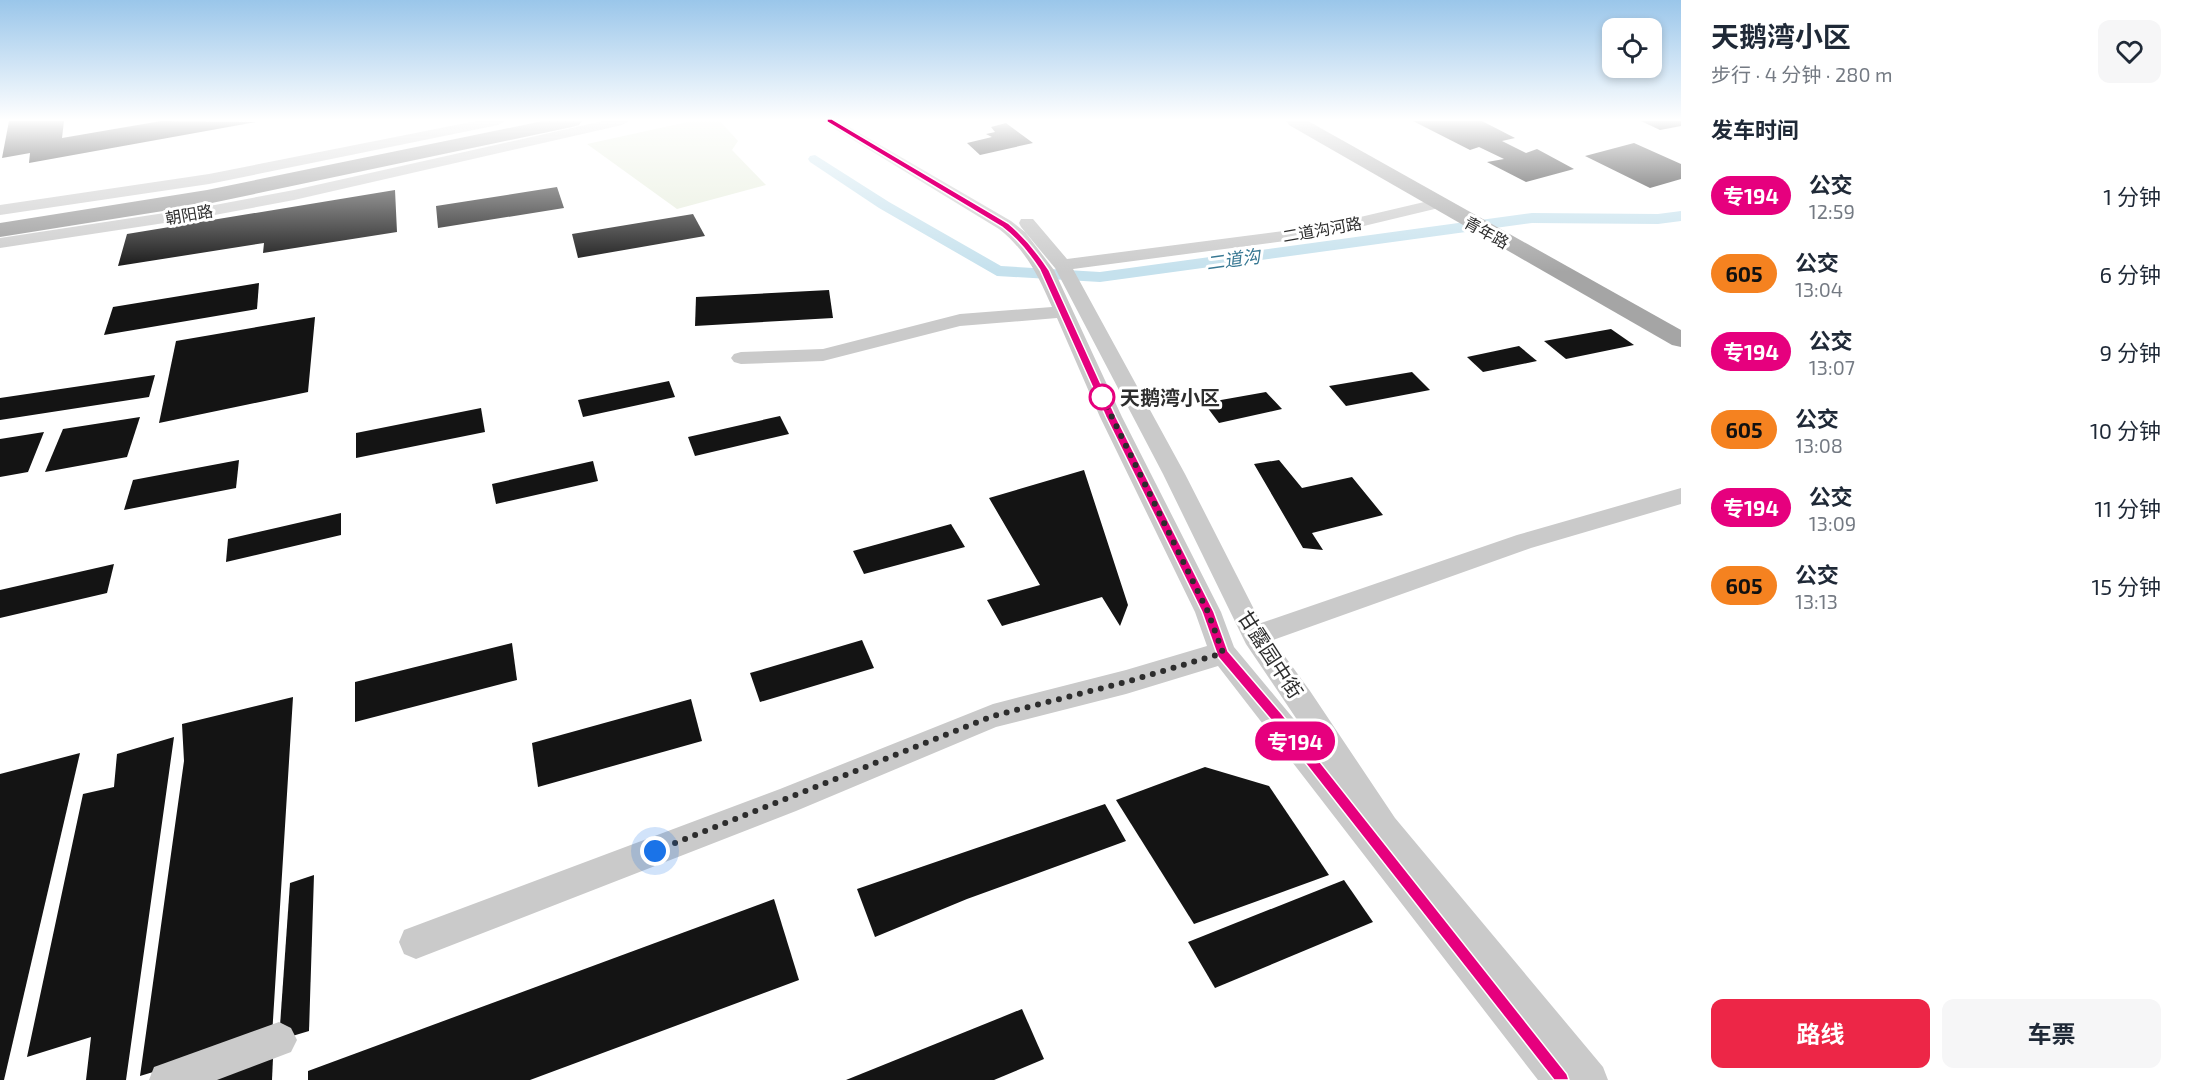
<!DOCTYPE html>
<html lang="zh">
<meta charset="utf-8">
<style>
:root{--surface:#fff;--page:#f6f6f7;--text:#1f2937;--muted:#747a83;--accent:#ed2647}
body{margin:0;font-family:"Exo 2","Noto Sans SC",sans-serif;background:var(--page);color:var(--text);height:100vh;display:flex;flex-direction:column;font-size:22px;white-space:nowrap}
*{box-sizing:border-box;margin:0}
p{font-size:20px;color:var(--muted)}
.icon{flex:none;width:33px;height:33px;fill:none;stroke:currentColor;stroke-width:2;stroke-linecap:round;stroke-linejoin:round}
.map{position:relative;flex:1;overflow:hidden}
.side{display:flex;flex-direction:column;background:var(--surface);width:510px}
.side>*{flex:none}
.badge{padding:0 12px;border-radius:20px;font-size:21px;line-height:39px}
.buttons{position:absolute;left:1602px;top:18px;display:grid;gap:12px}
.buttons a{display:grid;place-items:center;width:60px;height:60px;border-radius:12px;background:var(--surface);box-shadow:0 3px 9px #0003;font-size:30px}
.you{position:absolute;width:30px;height:30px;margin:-15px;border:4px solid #fff;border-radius:50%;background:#1a73e8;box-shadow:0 0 0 9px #1a73e833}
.map>.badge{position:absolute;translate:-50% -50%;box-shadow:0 0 0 3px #fff}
h2{padding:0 30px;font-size:22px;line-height:54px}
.round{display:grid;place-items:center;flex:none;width:63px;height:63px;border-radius:12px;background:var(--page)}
.summary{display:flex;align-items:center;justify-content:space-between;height:102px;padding:0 30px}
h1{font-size:28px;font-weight:700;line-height:45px}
.cta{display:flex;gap:12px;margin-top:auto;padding:12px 30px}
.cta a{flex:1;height:69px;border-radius:12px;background:var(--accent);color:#fff;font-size:24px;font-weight:700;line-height:69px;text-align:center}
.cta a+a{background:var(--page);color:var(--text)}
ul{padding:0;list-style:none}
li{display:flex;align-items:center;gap:18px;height:78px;padding:0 30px}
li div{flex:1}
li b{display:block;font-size:22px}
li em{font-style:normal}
li .badge{min-width:66px;font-weight:700;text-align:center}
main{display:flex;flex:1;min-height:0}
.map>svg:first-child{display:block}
.green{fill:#e5ecda}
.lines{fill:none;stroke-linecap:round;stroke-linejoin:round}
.canal{fill:#c5e1ed;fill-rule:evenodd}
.building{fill:#141414}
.minor{fill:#cacaca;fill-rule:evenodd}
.major{fill:#a5a5a5;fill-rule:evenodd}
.highway{fill:#949494;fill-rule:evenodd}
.line{fill:#e6007e;stroke:#fff;stroke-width:1.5}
.walk{stroke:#2d2d2d;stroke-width:6;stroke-dasharray:0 10.8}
.stop-dot{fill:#fff;stroke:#e6007e;stroke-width:3}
.labels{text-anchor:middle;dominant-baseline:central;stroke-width:6;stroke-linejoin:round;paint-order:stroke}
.far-street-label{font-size:16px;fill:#2d2d2d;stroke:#fff}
.far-water-label{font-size:18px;font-style:italic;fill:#387893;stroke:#fff}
.stop-label{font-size:20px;font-weight:bold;fill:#2d2d2d;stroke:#fff;text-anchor:start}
.street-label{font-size:20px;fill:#2d2d2d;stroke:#fff}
</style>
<main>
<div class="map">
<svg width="1681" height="1080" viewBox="0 0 1681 1080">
<rect width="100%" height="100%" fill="#fff"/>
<path class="green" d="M 692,121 L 720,121 L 738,141 L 732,150 L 766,185 L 677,209 L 587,144 Z"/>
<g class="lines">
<path class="canal" d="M 815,155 L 889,202 L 1001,266 L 1100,272 L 1532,213 L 1658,214 L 1681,211 L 1681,221 L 1658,224 L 1532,223 L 1100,282 L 997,276 L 879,208 L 810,162 L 808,159 L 810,156 Z"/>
</g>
<g class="building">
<path d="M 9,121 L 64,121 L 62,138 L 161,121 L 256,122 L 29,163 L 30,153 L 2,158 Z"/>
<path d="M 1413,121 L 1482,121 L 1515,138 L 1502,141 L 1526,153 L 1537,149 L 1574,169 L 1526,182 L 1487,162 L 1504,159 L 1479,147 L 1470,150 Z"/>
<path d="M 1641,121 L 1681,121 L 1681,126 L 1660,130 Z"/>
<path d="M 1006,123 L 1033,143 L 980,155 L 967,143 L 992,137 L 986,134 L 995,132 L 991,127 Z"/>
<path d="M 1634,143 L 1681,164 L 1681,179 L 1650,188 L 1585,156 Z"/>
<path d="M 557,187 L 564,208 L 438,228 L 436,206 Z"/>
<path d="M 395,190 L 397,232 L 263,253 L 264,243 L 118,266 L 127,234 Z"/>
<path d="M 693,214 L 705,236 L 578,258 L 572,234 Z"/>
<path d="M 259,283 L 257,309 L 104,335 L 113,307 Z"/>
<path d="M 829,290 L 833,318 L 695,326 L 696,297 Z"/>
<path d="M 315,317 L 308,392 L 159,423 L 176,341 Z"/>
<path d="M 1611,329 L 1634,345 L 1566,359 L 1544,341 Z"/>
<path d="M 1519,346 L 1537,361 L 1483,372 L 1467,357 Z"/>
<path d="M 1412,372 L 1430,390 L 1346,406 L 1329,386 Z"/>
<path d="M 155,375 L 149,397 L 0,420 L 0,398 Z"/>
<path d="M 669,381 L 675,397 L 583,417 L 578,400 Z"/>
<path d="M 1266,392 L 1282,409 L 1219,423 L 1204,403 Z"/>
<path d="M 481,408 L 485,432 L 356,458 L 356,433 Z"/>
<path d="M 780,416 L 789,434 L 695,456 L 688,437 Z"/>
<path d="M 140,417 L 127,457 L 45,472 L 63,429 Z"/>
<path d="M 44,432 L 28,472 L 0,477 L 0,439 Z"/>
<path d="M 239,460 L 236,488 L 124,510 L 133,480 Z"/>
<path d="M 1279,460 L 1302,488 L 1352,477 L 1383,515 L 1312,533 L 1323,550 L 1303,548 L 1254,464 Z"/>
<path d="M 593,461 L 598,481 L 496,504 L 492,484 Z"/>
<path d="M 1084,470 L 1128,605 L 1120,626 L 1102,597 L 1002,626 L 987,600 L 1040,585 L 989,498 Z"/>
<path d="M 341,513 L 341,535 L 226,562 L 228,539 Z"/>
<path d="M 951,524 L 965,547 L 864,574 L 853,551 Z"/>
<path d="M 114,564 L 107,593 L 0,618 L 0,590 Z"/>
<path d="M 862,640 L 874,668 L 760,702 L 750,673 Z"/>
<path d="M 512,643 L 517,680 L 355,722 L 355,682 Z"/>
<path d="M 293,697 L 272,1036 L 140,1076 L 184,761 L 182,724 Z"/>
<path d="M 691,699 L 702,741 L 538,787 L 532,743 Z"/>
<path d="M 174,737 L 126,1080 L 86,1080 L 91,1037 L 27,1057 L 83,794 L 114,787 L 117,754 Z"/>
<path d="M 80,753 L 4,1080 L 0,1080 L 0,774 Z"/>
<path d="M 1205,767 L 1269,786 L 1329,875 L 1194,924 L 1116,800 Z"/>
<path d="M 1105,804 L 1126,841 L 967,899 L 875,937 L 857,889 Z"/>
<path d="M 314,875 L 309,1031 L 279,1040 L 290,883 Z"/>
<path d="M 1344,880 L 1373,922 L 1215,988 L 1188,942 Z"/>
<path d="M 774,899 L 799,980 L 530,1080 L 308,1080 L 308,1071 Z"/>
<path d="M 1022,1009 L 1044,1059 L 994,1080 L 846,1080 Z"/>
<path d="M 273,1058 L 272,1080 L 214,1080 Z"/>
</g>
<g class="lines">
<g class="minor">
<path d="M 476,121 L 505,121 L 498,125 L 209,184 L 0,215 L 0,205 L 209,174 Z"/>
<path d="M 603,121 L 629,121 L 622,125 L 294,200 L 204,217 L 0,248 L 0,238 L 204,207 L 294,190 Z"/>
<path d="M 822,121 L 839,121 L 1011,221 L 1025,232 L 1054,270 L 1122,417 L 1221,612 L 1234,647 L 1308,736 L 1246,644 L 1163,474 L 1055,268 L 1021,227 L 1019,223 L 1021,219 L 1033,219 L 1067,259 L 1322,226 L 1437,199 L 1445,204 L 1443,207 L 1322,236 L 1073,269 L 1185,474 L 1261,623 L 1517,535 L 1681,488 L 1681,504 L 1531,548 L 1273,640 L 1310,691 L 1395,818 L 1603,1067 L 1608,1080 L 1538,1080 L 1218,666 L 1126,694 L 996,727 L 796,811 L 416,959 L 404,954 L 399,942 L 404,930 L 780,789 L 993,704 L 1126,670 L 1207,646 L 1195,612 L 1100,417 L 1057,318 L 960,326 L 823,361 L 741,364 L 734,362 L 731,358 L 734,354 L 741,352 L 823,349 L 960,314 L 1052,307 C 1039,277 1026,250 999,229 Z"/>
<path d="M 279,1022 L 291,1028 L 297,1040 L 291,1052 L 217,1080 L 149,1080 L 154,1067 Z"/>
</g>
<path class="major" d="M 1286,121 L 1308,121 L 1681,330 L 1681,347 L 1672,345 L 1289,125 Z"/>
<path class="highway" d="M 543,121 L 582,121 L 579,125 L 572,127 L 207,204 L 0,237 L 0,223 L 207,190 Z"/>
</g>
<linearGradient id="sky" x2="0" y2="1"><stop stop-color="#9ac6ea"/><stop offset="0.44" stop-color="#fff"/><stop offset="1" stop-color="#fff" stop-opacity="0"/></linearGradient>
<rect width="1681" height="272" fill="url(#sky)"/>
<path class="line" d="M 827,119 L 832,119 L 1008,223 C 1025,237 1037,252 1049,270 L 1116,417 L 1214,612 L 1228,651 L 1282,714 L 1567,1074 L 1569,1080 L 1554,1080 L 1273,722 L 1218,657 L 1202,612 L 1106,417 L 1040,270 C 1029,253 1018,239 1002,227 L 827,122 Z"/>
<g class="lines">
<path class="walk" d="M 655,851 L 993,716 L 1126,682 L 1223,653 L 1208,612 L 1102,397"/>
</g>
<circle class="stop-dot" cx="1102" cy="397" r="12"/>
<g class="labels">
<g class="far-street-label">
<text transform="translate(189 214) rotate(-10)">朝阳路</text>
<text transform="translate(1322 229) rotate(-10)">二道沟河路</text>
<text transform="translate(1487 232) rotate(29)">青年路</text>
</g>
<g class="far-water-label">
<text transform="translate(1233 259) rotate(-8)">二道沟</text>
</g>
<g class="stop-label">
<text x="1120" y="397">天鹅湾小区</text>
</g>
<g class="street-label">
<text transform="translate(1271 654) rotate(57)">甘露园中街</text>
</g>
</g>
</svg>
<div class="buttons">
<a><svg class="icon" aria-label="locate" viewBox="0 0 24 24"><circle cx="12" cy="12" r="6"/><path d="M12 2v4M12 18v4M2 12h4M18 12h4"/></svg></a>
</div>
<div class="you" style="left:655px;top:851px"></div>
<b class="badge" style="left:1295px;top:741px;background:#e6007e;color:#fff">专194</b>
</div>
<section class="side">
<div class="summary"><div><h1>天鹅湾小区</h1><p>步行 · 4 分钟 · 280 m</p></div><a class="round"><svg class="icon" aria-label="heart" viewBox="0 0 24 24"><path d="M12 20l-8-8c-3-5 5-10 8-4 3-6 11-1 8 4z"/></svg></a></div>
<h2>发车时间</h2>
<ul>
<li><span class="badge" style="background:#e6007e;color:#fff">专194</span><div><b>公交</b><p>12:59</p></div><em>1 分钟</em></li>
<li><span class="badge" style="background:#f58220;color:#111">605</span><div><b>公交</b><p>13:04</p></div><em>6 分钟</em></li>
<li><span class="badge" style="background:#e6007e;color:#fff">专194</span><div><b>公交</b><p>13:07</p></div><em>9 分钟</em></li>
<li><span class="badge" style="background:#f58220;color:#111">605</span><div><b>公交</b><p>13:08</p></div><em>10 分钟</em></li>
<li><span class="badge" style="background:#e6007e;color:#fff">专194</span><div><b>公交</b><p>13:09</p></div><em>11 分钟</em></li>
<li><span class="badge" style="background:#f58220;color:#111">605</span><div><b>公交</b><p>13:13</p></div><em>15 分钟</em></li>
</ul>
<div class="cta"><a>路线</a><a>车票</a></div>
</section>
</main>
